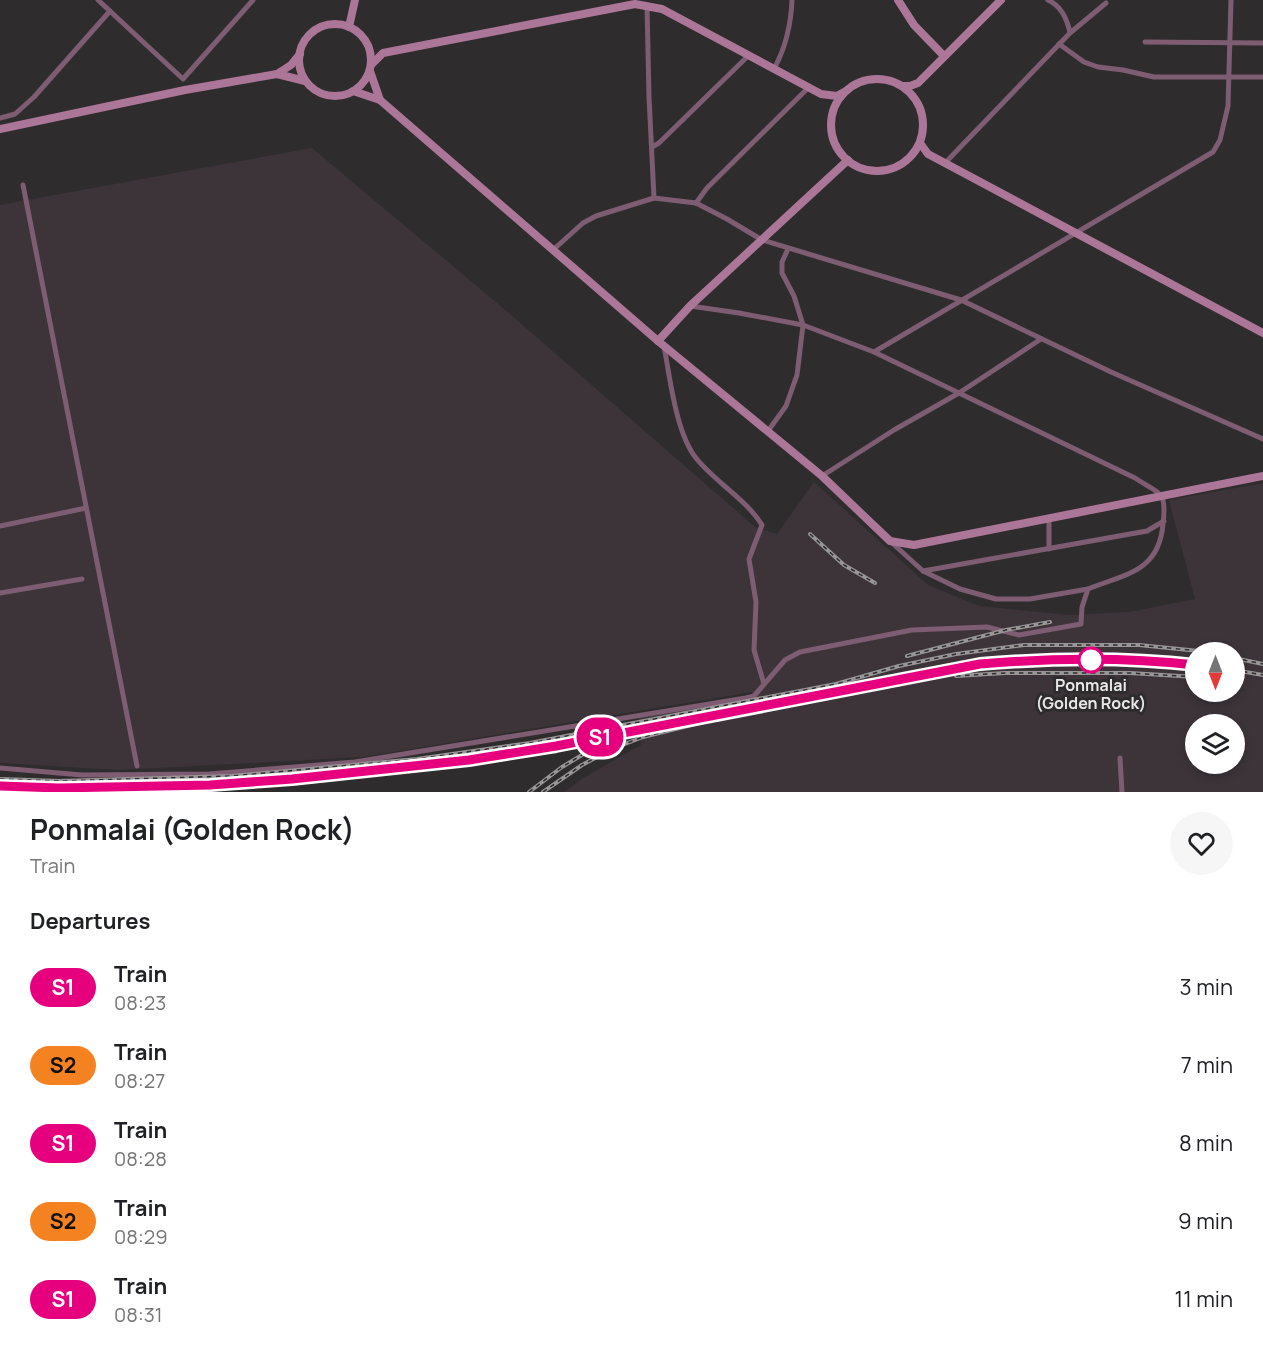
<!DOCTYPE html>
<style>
:root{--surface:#fff;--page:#f6f6f6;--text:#202124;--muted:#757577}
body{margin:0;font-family:Manrope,sans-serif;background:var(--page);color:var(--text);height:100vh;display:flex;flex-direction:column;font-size:22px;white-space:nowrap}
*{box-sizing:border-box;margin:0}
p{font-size:20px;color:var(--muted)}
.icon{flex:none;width:33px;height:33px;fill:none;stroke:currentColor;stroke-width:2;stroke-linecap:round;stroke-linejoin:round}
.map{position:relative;height:792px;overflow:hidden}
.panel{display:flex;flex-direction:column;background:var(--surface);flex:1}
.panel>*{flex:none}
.badge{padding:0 12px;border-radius:20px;font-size:21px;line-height:39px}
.needle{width:39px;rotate:180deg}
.tools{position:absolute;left:1185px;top:642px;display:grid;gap:12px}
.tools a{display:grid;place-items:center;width:60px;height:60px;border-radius:50%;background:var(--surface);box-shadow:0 3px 9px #0003;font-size:30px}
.map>.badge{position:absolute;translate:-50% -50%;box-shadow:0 0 0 3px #fff}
h2{padding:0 30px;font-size:22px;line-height:54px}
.round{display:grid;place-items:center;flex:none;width:63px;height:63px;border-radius:32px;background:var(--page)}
.overview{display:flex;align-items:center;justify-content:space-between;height:102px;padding:0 30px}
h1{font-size:28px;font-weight:700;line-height:45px}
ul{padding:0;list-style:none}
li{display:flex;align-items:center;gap:18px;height:78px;padding:0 30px}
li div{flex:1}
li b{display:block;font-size:22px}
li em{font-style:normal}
li .badge{min-width:66px;font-weight:700;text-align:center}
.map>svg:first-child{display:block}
.built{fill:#3c3439;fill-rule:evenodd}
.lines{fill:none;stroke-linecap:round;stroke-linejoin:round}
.street{stroke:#7e5c72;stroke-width:5}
.secondary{stroke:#ac7698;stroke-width:8}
.rail-casing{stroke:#999698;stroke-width:4}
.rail{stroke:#2f2c2e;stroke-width:1.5;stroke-dasharray:4.5;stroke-linecap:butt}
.line-casing{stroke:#fff;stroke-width:14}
.line{stroke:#e6007e;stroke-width:9}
.stop-dot{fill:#fff;stroke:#e6007e;stroke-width:3}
.labels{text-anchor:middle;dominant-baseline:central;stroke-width:6;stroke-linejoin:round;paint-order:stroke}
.stop-label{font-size:16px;font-weight:bold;fill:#eae8e9;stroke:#2f2c2e}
</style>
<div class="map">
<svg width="1263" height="792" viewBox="0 0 1263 792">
<rect width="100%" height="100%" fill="#2f2c2e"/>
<path class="built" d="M 312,148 L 510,314 L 755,527 L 777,534 L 814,482 L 928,585 L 979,606 L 1069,615 L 1129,612 L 1195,599 L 1169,500 L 1263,483 L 1263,792 L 564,792 L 583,778 L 641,745 L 638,718 L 752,698 L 752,692 L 363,757 L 119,770 L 0,763 L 0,205 ZM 1196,652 L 1234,652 L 1234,692 L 1196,692 ZM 1196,724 L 1234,724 L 1234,764 L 1196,764 Z"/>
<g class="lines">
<g class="street">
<path d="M 98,0 L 183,79 L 253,0"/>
<path d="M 1048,0 C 1061,6 1067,18 1070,33"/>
<path d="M 647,5 L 649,97 L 654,198"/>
<path d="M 1145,42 L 1263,43"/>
<path d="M 1059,44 L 1084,62 L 1098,67 L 1123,70 L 1154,77 L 1263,77"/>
<path d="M 774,69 C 786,47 791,25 792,0"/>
<path d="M 0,118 L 15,114 L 34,97 L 110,11"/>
<path d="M 652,147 L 659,143 L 749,55"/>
<path d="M 945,163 L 1070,33 L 1106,3"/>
<path d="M 23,185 L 137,766"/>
<path d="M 696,203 L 707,188 L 809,87"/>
<path d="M 553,250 L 583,223 L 596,216 L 654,198 L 696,203 L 727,219 L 762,240 L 961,300 L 1111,372 L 1263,439"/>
<path d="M 664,346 C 670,378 676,433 696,458 C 715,482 746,499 762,525 L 749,559 L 756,602 L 754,650 L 764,684"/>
<path d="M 874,352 L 1213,152 L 1220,140 L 1228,106 L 1231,0"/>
<path d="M 768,431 L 786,406 L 797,375 L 803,325 L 794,296 L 782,273 L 782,262 L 788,249"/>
<path d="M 822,476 L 894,430 L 959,393 L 1041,339"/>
<path d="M 1049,518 L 1049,549"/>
<path d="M 0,526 L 86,508"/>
<path d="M 891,542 L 923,571 L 960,589 L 996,599 L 1030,599 L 1088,589"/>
<path d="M 923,571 L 1147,531 L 1164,521"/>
<path d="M 0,593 L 82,579"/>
<path d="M 1120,758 L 1122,792"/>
<path d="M 0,768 L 82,775 L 209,774 L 355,762 L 746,698 L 754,696 L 785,660 L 800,652 L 912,630 L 987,627 L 1019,635 L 1081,624 L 1082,607 L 1088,589 C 1125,574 1159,572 1163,524 C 1167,491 1161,495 1135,478 L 874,352 L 803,325 L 739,313 L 690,306"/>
</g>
<g class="secondary">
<path d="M 898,0 L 914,25 L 944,56"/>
<circle cx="335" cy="60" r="36"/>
<path d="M 349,27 L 355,0"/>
<path d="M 371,65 L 383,53 L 635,4 L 662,9 L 821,94 L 837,96 L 846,91"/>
<path d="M 370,71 L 380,100"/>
<path d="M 277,74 L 291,65 L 300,54"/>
<circle cx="877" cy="125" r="46"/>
<path d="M 903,86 L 910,86 L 918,83 L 1001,0"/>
<path d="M 353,91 L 380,100 L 658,341 L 822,476 L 890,541 L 914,545 L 1263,476"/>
<path d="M 0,129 L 185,90 L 277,74 L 305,81"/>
<path d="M 920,143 L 928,154 L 1263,333"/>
<path d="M 658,341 L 690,306 L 848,160"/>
</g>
<defs>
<g id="rail">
<path d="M 810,534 L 844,565 L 875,583"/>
<path d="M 907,656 L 1006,630 L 1050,622"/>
<path d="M 1234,658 L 1263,664"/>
<path d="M 1234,670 L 1263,675"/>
<path d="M 956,676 L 1005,673 L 1130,673 L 1196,677"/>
<path d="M 841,690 C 888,681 934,669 981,664 C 1051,655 1125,657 1196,665"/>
<path d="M 0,779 L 59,781 L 232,776 L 417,759 L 530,743 L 836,684 L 899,666 L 956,654 L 1024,645 L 1139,645 L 1209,652"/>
<path d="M 529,792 L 562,767 L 582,755"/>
<path d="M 543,792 L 582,765 L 612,749 L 643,737 L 712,720 L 849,692"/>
</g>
</defs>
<use href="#rail" class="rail-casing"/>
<use href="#rail" class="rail"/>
</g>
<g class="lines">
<defs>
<path id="line" d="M 0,786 L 59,788 L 210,785 L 292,779 L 469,760 L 556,746 L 980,664 C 1052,658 1124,657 1196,665"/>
</defs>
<use href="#line" class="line-casing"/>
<use href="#line" class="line"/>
</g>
<circle class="stop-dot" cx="1091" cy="660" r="12"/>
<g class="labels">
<g class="stop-label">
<text x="1091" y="685">Ponmalai<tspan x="1091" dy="18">(Golden Rock)</tspan></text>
</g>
</g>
</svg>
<div class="tools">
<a><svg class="needle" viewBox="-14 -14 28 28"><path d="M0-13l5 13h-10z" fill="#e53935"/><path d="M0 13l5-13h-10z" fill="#757577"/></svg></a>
<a><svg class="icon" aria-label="layers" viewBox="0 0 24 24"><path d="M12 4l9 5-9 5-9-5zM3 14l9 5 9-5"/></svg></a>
</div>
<b class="badge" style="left:600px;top:737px;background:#e6007e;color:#fff">S1</b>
</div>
<section class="panel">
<div class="overview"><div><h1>Ponmalai (Golden Rock)</h1><p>Train</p></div><a class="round"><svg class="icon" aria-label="heart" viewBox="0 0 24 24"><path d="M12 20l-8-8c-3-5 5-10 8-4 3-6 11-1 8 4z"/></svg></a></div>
<h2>Departures</h2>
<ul>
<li><span class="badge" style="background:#e6007e;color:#fff">S1</span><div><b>Train</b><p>08:23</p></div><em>3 min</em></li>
<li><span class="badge" style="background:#f58220;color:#111">S2</span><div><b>Train</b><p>08:27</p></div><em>7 min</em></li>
<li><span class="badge" style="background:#e6007e;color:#fff">S1</span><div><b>Train</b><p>08:28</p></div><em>8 min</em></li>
<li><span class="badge" style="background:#f58220;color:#111">S2</span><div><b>Train</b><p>08:29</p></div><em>9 min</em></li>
<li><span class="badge" style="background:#e6007e;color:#fff">S1</span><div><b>Train</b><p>08:31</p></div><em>11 min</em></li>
</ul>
</section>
